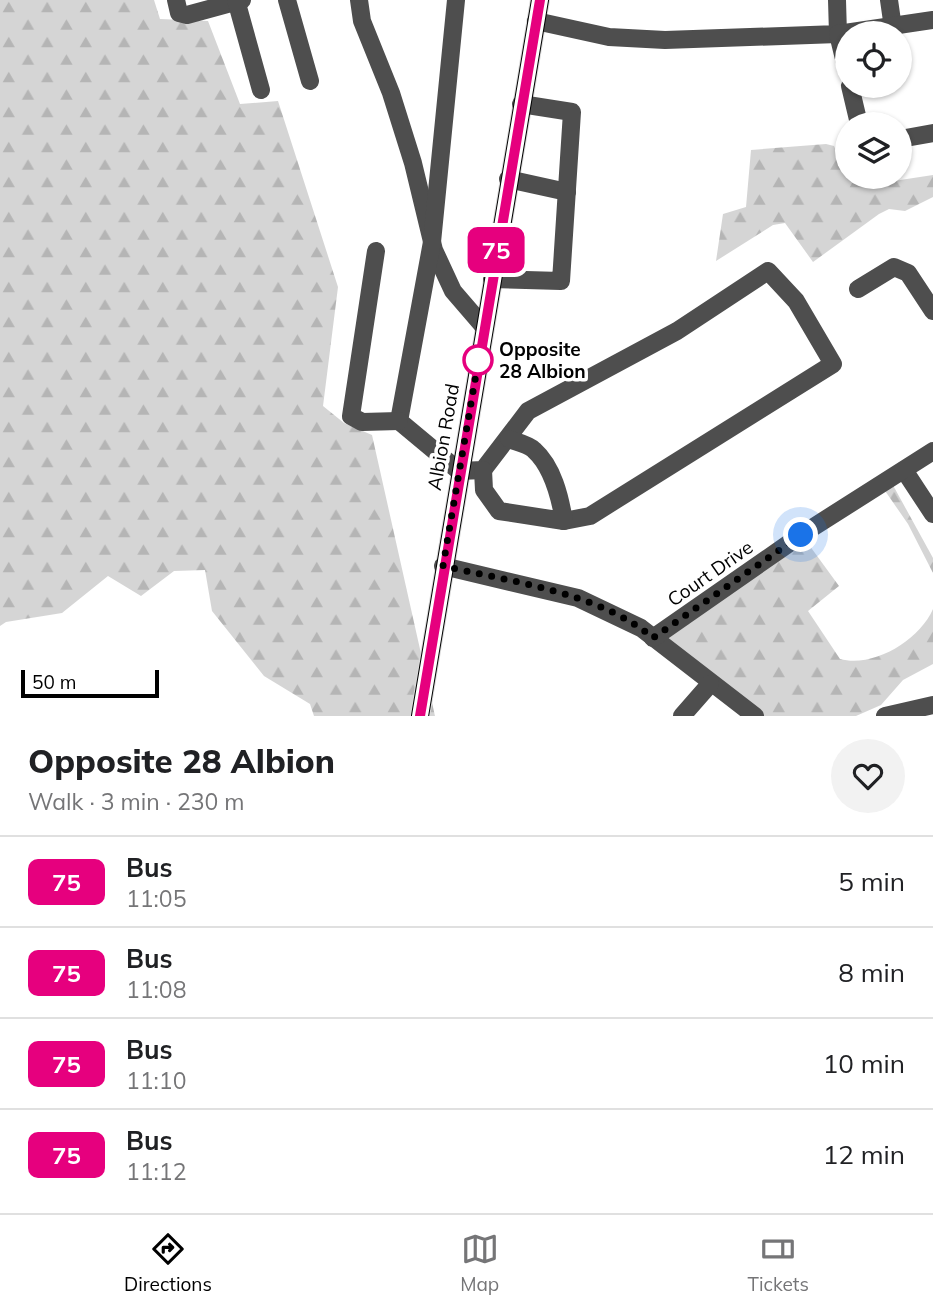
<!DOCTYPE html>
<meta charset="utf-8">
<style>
:root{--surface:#fff;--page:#f2f2f2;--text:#202124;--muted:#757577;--line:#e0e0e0;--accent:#000}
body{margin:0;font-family:Mulish,sans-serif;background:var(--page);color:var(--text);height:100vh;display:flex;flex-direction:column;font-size:26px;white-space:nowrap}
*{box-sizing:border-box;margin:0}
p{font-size:23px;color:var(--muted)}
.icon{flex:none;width:38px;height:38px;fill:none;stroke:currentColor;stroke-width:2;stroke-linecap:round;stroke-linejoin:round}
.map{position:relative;height:716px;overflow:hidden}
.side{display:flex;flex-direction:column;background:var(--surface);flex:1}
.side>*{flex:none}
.badge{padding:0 14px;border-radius:10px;font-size:24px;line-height:46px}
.controls{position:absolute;left:835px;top:21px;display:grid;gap:14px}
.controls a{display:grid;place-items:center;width:77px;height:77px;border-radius:50%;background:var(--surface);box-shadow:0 2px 5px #0004;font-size:35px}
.scale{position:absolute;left:21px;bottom:18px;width:138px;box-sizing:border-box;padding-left:7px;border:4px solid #000;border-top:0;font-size:19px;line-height:24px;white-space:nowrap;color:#000;-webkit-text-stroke:5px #fff;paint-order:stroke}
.you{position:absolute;width:35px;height:35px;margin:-18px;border:5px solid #fff;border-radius:50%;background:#1a73e8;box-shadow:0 0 0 10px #1a73e833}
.map>.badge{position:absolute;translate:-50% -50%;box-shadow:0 0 0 4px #fff}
.round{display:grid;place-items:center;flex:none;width:74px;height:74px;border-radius:37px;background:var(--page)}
.head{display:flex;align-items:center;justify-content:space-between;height:119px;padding:0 28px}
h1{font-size:33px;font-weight:800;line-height:52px}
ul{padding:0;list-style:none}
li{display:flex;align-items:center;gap:21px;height:91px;padding:0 28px;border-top:2px solid var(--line)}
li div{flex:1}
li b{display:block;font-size:26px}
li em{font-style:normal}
li .badge{min-width:77px;font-weight:700;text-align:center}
.tab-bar{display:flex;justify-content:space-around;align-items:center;height:98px;border-top:2px solid var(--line);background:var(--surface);font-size:19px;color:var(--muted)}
.tab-bar a{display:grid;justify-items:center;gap:4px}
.tab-bar .selected{color:var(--accent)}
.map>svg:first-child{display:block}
.forest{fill:url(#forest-firs)}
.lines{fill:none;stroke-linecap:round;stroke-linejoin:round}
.major-casing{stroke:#dbdbdb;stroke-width:20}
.minor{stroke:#4e4e4e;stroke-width:18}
.major{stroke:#000;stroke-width:18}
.line-casing{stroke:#fff;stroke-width:16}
.line{stroke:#e6007e;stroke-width:10}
.walk{stroke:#000;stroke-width:7;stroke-dasharray:0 12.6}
.stop-dot{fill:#fff;stroke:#e6007e;stroke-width:3.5}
.labels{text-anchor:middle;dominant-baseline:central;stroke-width:7;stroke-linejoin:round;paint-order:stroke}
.stop-label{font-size:19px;font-weight:bold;fill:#000;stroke:#fff;text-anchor:start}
.street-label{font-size:19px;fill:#000;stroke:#fff}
</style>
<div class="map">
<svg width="933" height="716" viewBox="0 0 933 716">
<defs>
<pattern id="forest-firs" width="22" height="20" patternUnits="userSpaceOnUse" patternTransform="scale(1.75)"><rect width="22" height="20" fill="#d5d5d5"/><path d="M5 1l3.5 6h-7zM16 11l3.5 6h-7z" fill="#b5b5b5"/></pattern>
</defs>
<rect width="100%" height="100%" fill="#fff"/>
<g class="forest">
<path d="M 0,0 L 154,0 L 160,19 L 208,21 L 240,104 L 278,101 L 338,287 L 323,406 L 344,423 L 372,435 L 435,716 L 314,716 L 310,704 L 264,676 L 212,611 L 205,570 L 174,571 L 141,596 L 108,576 L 62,613 L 6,622 L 0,626 Z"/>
<path d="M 826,144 L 834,146 L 847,177 L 861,186 L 933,175 L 933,197 L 905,211 L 889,209 L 879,214 L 813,262 L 785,223 L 773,225 L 716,261 L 723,214 L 746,207 L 751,150 Z"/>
<path d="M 889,478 L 933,558 L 933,573 L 908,524 L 881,485 Z"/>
<path d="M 804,538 L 839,586 L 808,611 L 840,659 C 873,668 919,641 933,609 L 933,664 L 903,680 L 881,705 L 856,716 L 751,716 L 658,633 Z"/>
</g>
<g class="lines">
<defs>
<path id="major" d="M 420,716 L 540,0"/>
</defs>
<use href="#major" class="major-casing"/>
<g class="minor">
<path d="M 176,0 L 179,13 L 187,15 L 242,0"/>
<path d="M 236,0 L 261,90"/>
<path d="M 287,0 L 310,81"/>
<path d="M 359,0 L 362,21 L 391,93 L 413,163 L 434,250 L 453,291 L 484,327"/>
<path d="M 456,0 L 432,242 L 399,421 L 459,471 L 483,470 L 528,411 L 677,331 L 768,271 L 796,301 L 833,364 L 590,516 L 564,521"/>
<path d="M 889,0 L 893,28"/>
<path d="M 536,21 L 609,37 L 665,40 L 838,34 L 837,0"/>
<path d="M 847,71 L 838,34 L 933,20"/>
<path d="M 850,86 L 859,124"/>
<path d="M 900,139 L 933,133"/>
<path d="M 508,179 L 567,192"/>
<path d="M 376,251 L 351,416 L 362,422 L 399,421"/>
<path d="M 492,279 L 561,281 L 572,112 L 521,104"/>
<path d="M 858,289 L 894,267 L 908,273 L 933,311"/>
<path d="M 483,470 L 484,490 L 499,511 L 564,521 C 560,497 553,467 534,450 C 528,444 516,442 509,439"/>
<path d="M 904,470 L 933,514"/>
<path d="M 443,566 L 578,598 L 641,628 L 755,716"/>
<path d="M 653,638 L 801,535 L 933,451"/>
<path d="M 682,716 L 710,684"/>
<path d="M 885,716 L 933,705"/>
</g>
<use href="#major" class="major"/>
</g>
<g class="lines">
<defs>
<path id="line" d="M 420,716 L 540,0"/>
</defs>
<use href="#line" class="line-casing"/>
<use href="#line" class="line"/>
<path class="walk" d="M 478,360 L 480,351 L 443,566 C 509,581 601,593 653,638 L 801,535"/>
</g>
<circle class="stop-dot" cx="478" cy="360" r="14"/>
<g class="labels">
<g class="stop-label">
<text x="499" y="349">Opposite<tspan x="499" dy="22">28 Albion</tspan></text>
</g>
<g class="street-label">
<text transform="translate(443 437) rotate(-80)">Albion Road</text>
<text transform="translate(710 573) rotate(-35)">Court Drive</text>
</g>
</g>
</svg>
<div class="controls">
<a><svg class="icon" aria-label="locate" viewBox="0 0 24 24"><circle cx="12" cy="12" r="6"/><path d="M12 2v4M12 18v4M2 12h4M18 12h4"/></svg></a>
<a><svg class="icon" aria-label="layers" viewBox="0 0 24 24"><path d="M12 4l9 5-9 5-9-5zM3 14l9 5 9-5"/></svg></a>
</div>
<div class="scale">50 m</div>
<div class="you" style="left:801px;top:535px"></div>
<b class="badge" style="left:496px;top:250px;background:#e6007e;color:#fff">75</b>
</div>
<section class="side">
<div class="head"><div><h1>Opposite 28 Albion</h1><p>Walk · 3 min · 230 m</p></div><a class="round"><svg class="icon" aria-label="heart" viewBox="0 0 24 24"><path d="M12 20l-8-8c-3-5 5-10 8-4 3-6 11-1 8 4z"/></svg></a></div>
<ul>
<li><span class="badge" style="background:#e6007e;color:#fff">75</span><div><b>Bus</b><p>11:05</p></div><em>5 min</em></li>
<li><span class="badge" style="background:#e6007e;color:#fff">75</span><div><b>Bus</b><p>11:08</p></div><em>8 min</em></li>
<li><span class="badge" style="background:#e6007e;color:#fff">75</span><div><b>Bus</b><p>11:10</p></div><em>10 min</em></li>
<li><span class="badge" style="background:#e6007e;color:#fff">75</span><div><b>Bus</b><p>11:12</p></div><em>12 min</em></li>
</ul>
</section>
<nav class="tab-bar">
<a class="selected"><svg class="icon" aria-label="directions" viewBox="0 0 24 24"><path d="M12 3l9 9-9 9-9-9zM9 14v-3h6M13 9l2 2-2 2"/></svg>Directions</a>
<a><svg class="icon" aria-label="map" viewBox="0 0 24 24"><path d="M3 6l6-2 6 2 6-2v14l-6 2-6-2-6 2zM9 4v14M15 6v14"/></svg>Map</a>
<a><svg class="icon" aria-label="tickets" viewBox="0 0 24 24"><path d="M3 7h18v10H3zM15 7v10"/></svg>Tickets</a>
</nav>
